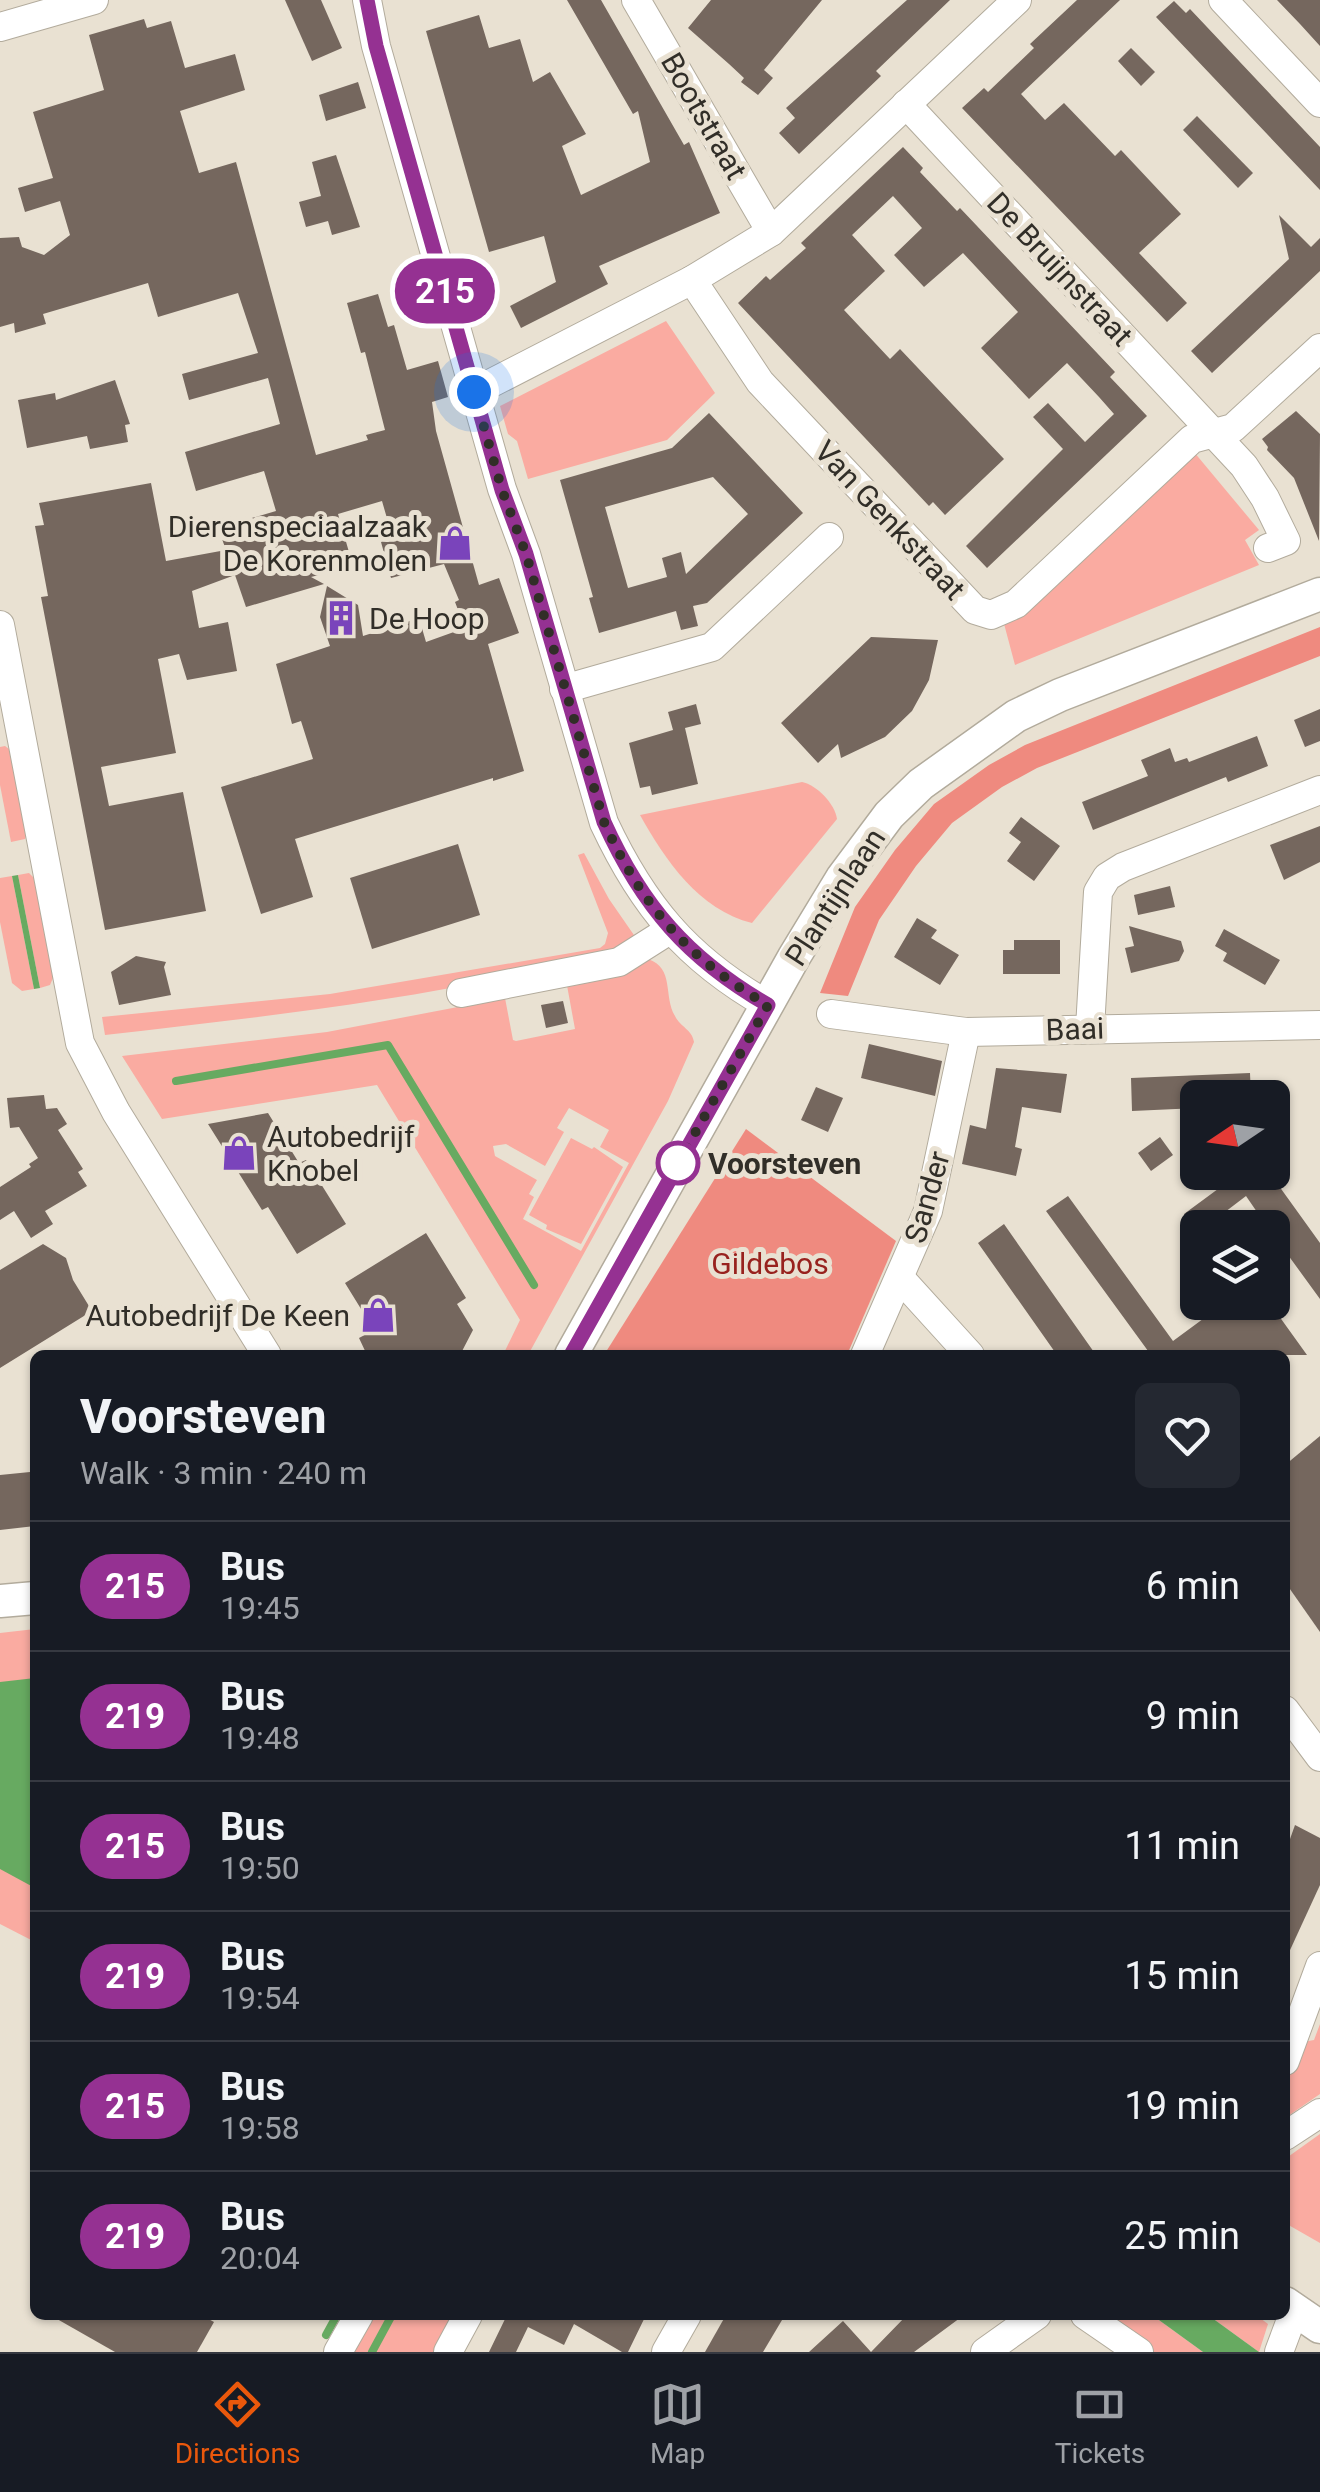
<!DOCTYPE html>
<meta charset="utf-8">
<style>
:root{--surface:#171b24;--page:#242831;--text:#f1f3f6;--muted:#9ea1a6;--line:#363941;--accent:#ea580c}
body{margin:0;font-family:Roboto,sans-serif;background:var(--page);color:var(--text);height:100vh;display:flex;flex-direction:column;font-size:38px;white-space:nowrap}
*{box-sizing:border-box;margin:0}
p{font-size:32px;color:var(--muted)}
.icon{flex:none;width:55px;height:55px;fill:none;stroke:currentColor;stroke-width:2;stroke-linecap:round;stroke-linejoin:round}
.map{position:relative;flex:1;overflow:hidden}
.sheet{position:absolute;left:30px;top:1350px;width:1260px;height:970px;display:flex;flex-direction:column;background:var(--surface);border-radius:15px;box-shadow:0 2px 8px #0004}
.sheet>*{flex:none}
.badge{padding:0 20px;border-radius:32px;font-size:35px;line-height:65px}
.needle{width:65px;rotate:257deg}
.buttons{position:absolute;left:1180px;top:1080px;display:grid;gap:20px}
.buttons a{display:grid;place-items:center;width:110px;height:110px;border-radius:15px;background:var(--surface);box-shadow:0 2px 8px #0004;font-size:50px}
.you{position:absolute;width:50px;height:50px;margin:-25px;border:8px solid #fff;border-radius:50%;background:#1a73e8;box-shadow:0 0 0 15px #1a73e833}
.map>.badge{position:absolute;translate:-50% -50%;box-shadow:0 0 0 5px #fff}
.round{display:grid;place-items:center;flex:none;width:105px;height:105px;border-radius:15px;background:var(--page)}
.head{display:flex;align-items:center;justify-content:space-between;height:170px;padding:0 50px}
h1{font-size:48px;font-weight:800;line-height:75px}
ul{padding:0;list-style:none}
li{display:flex;align-items:center;gap:30px;height:130px;padding:0 50px;border-top:2px solid var(--line)}
li div{flex:1}
li b{display:block;font-size:38px}
li em{font-style:normal}
li .badge{min-width:110px;font-weight:700;text-align:center}
.menu{display:flex;justify-content:space-around;align-items:center;height:140px;border-top:2px solid var(--line);background:var(--surface);font-size:28px;color:var(--muted)}
.menu a{display:grid;justify-items:center;gap:5px}
.menu .current{color:var(--accent)}
.map>svg:first-child{display:block}
.green{fill:#faaba1;fill-rule:evenodd}
.forest{fill:#ef8a7f}
.water{fill:#67aa61}
.lines{fill:none;stroke-linecap:round;stroke-linejoin:round}
.stream{stroke:#67aa61;stroke-width:8}
.building{fill:#75675e;fill-rule:evenodd}
.minor-casing{stroke:#b2ab9c;stroke-width:30}
.major-casing{stroke:#b2ab9c;stroke-width:35}
.minor{stroke:#fff;stroke-width:28}
.major{stroke:#fff;stroke-width:32}
.line-casing{stroke:#fff;stroke-width:22}
.line{stroke:#953192;stroke-width:15}
.walk{stroke:#312e28;stroke-width:10;stroke-dasharray:0 18}
.stop-dot{fill:#fff;stroke:#953192;stroke-width:5}
.labels{text-anchor:middle;dominant-baseline:central;stroke-width:10;stroke-linejoin:round;paint-order:stroke}
.street-label{font-size:30px;fill:#312e28;stroke:#e9e1d2}
.poi-label{font-size:30px;fill:#312e28;stroke:#e9e1d2;text-anchor:end}
.stop-label{font-size:30px;font-weight:bold;fill:#312e28;stroke:#e9e1d2;text-anchor:start}
.park-label{font-size:30px;fill:#98221e;stroke:#e9e1d2}
</style>
<div class="map">
<svg width="1320" height="2352" viewBox="0 0 1320 2352">
<rect width="100%" height="100%" fill="#e9e1d2"/>
<g class="green">
<path d="M 666,321 L 715,393 L 667,440 L 528,479 L 517,441 L 508,434 L 500,406 Z"/>
<path d="M 1194,452 L 1259,530 L 1245,540 L 1259,565 L 1015,665 L 1003,620 Z"/>
<path d="M 5,746 L 13,752 L 28,832 L 25,839 L 11,842 L 0,785 L 0,747 Z"/>
<path d="M 802,782 C 817,785 835,804 837,819 L 752,923 C 699,910 665,860 640,815 Z"/>
<path d="M 584,853 L 609,899 L 636,938 C 604,962 559,965 521,974 C 383,1004 245,1019 105,1035 L 102,1017 L 330,994 L 600,948 L 605,944 L 608,933 L 578,855 Z"/>
<path d="M 29,873 L 38,882 L 55,973 L 50,985 L 40,988 L 18,875 Z"/>
<path d="M 12,876 L 34,989 L 22,991 L 12,983 L 0,922 L 0,878 Z"/>
<path d="M 648,959 C 675,968 663,996 675,1016 C 681,1028 692,1029 694,1042 L 668,1101 L 528,1355 L 503,1355 L 520,1320 L 377,1085 L 162,1119 L 122,1056 L 327,1032 L 505,998 L 513,1040 L 516,1041 L 575,1029 L 566,980 ZM 569,1108 L 609,1130 L 600,1147 L 629,1163 L 581,1251 L 523,1219 L 534,1197 L 529,1194 L 537,1180 L 495,1156 L 493,1146 L 506,1144 L 545,1166 L 564,1132 L 557,1128 Z"/>
<path d="M 571,1138 L 592,1149 L 594,1147 L 623,1167 L 581,1244 L 546,1229 L 547,1225 L 529,1215 Z"/>
<path d="M 35,1629 L 35,1942 L 0,1924 L 0,1633 Z"/>
<path d="M 1320,2024 L 1320,2094 L 1285,2118 L 1285,2084 L 1303,2042 L 1314,2040 Z"/>
<path d="M 1320,2134 L 1320,2243 L 1285,2223 L 1285,2159 Z"/>
<path d="M 373,2315 L 450,2315 L 451,2321 L 433,2352 L 352,2352 Z"/>
<path d="M 1095,2315 L 1152,2315 L 1203,2352 L 1148,2352 Z"/>
<path d="M 1208,2315 L 1256,2315 L 1268,2324 L 1259,2352 Z"/>
</g>
<g class="forest">
<path d="M 1320,627 L 1320,656 L 1037,768 L 1002,787 L 952,823 L 916,866 L 879,920 L 848,996 L 820,993 L 855,907 L 895,850 L 934,804 L 989,765 L 1025,745 Z"/>
<path d="M 746,1129 L 896,1241 L 847,1355 L 604,1355 Z"/>
</g>
<g class="water">
<path d="M 18,875 L 40,988 L 34,989 L 12,876 Z"/>
<path d="M 35,1678 L 35,1888 L 0,1869 L 0,1682 Z"/>
<path d="M 1152,2315 L 1208,2315 L 1259,2352 L 1203,2352 Z"/>
</g>
<g class="lines">
<g class="stream">
<path d="M 176,1081 L 388,1045 L 534,1285"/>
<path d="M 326,2335 L 337,2315"/>
<path d="M 372,2352 L 392,2315"/>
</g>
</g>
<g class="building">
<path d="M 285,0 L 321,0 L 342,48 L 312,61 Z"/>
<path d="M 567,0 L 601,0 L 684,145 L 689,142 L 720,213 L 599,266 L 608,284 L 521,328 L 510,306 L 556,282 L 544,236 L 489,252 L 426,31 L 479,15 L 489,48 L 520,39 L 533,82 L 550,72 L 586,134 L 562,146 L 581,195 L 650,162 L 638,111 L 633,114 Z"/>
<path d="M 711,0 L 822,0 L 764,70 L 773,78 L 758,95 L 741,82 L 744,78 L 729,64 L 688,28 Z"/>
<path d="M 907,0 L 950,0 L 876,71 L 881,76 L 799,154 L 779,133 L 795,118 L 786,108 Z"/>
<path d="M 1077,0 L 1120,0 L 1021,94 L 1045,120 L 1064,103 L 1115,156 L 1121,150 L 1181,214 L 1139,253 L 1187,303 L 1167,322 L 962,108 L 984,88 L 988,92 L 1034,48 L 1030,44 Z"/>
<path d="M 1277,0 L 1320,0 L 1320,46 L 1300,24 Z"/>
<path d="M 1174,1 L 1186,13 L 1190,9 L 1320,147 L 1320,190 L 1156,17 Z"/>
<path d="M 144,19 L 147,28 L 171,21 L 185,68 L 235,54 L 245,90 L 180,111 L 199,173 L 236,162 L 316,455 L 368,440 L 366,435 L 385,430 L 365,352 L 361,353 L 347,303 L 378,294 L 388,327 L 394,325 L 407,370 L 438,361 L 448,397 L 432,402 L 436,431 L 479,585 L 499,578 L 519,633 L 488,644 L 524,771 L 493,781 L 493,778 L 295,839 L 313,897 L 261,914 L 221,787 L 313,759 L 301,721 L 292,724 L 276,664 L 330,646 L 320,617 L 327,586 L 358,605 L 363,636 L 419,618 L 426,642 L 465,628 L 455,602 L 459,600 L 444,564 L 391,578 L 381,542 L 393,539 L 382,501 L 338,514 L 353,566 L 311,577 L 324,584 L 246,607 L 235,575 L 192,591 L 199,628 L 228,622 L 237,671 L 187,680 L 179,654 L 158,659 L 176,753 L 101,767 L 109,806 L 183,792 L 206,911 L 105,930 L 41,597 L 48,596 L 35,526 L 44,525 L 39,503 L 151,483 L 166,561 L 226,550 L 218,528 L 276,511 L 264,471 L 196,491 L 185,452 L 280,424 L 268,378 L 189,400 L 182,374 L 258,353 L 238,293 L 158,317 L 148,283 L 43,314 L 46,324 L 15,333 L 14,323 L 0,327 L 0,238 L 19,237 L 22,247 L 44,255 L 70,235 L 60,201 L 25,212 L 18,188 L 53,178 L 33,112 L 104,90 L 89,35 Z"/>
<path d="M 1131,48 L 1155,72 L 1141,86 L 1118,61 Z"/>
<path d="M 358,82 L 366,108 L 326,121 L 319,95 Z"/>
<path d="M 1197,116 L 1253,173 L 1238,188 L 1183,130 Z"/>
<path d="M 903,147 L 923,168 L 920,172 L 957,211 L 960,208 L 1115,372 L 1110,377 L 1147,416 L 987,568 L 966,546 L 1063,449 L 1033,417 L 1048,403 L 1085,442 L 1114,414 L 1099,397 L 1067,363 L 1029,399 L 981,348 L 1018,312 L 963,253 L 924,287 L 894,255 L 922,228 L 893,196 L 852,235 L 885,271 L 844,310 L 890,359 L 900,349 L 1004,459 L 945,515 L 933,502 L 929,506 L 738,303 L 766,276 L 770,280 L 806,248 L 801,243 Z"/>
<path d="M 336,155 L 360,227 L 332,235 L 328,221 L 306,227 L 299,202 L 321,196 L 312,162 Z"/>
<path d="M 1279,215 L 1311,247 L 1320,238 L 1320,271 L 1212,373 L 1191,351 L 1289,259 Z"/>
<path d="M 115,380 L 130,424 L 125,425 L 128,442 L 90,449 L 87,436 L 27,448 L 18,400 L 55,393 L 56,400 Z"/>
<path d="M 1296,411 L 1320,434 L 1319,541 L 1294,478 L 1267,450 L 1268,447 L 1262,439 Z"/>
<path d="M 709,413 L 803,513 L 707,603 L 693,606 L 698,626 L 681,630 L 676,611 L 599,633 L 589,598 L 593,597 L 560,480 L 672,448 ZM 713,477 L 748,514 L 686,574 L 681,552 L 662,558 L 667,577 L 628,588 L 605,507 Z"/>
<path d="M 871,637 L 938,640 L 929,680 L 912,711 L 885,737 L 841,758 L 838,744 L 818,763 L 781,723 Z"/>
<path d="M 696,704 L 701,724 L 685,728 L 698,784 L 652,795 L 650,786 L 640,788 L 629,743 L 673,730 L 668,712 Z"/>
<path d="M 1320,709 L 1320,741 L 1305,747 L 1294,720 Z"/>
<path d="M 1257,736 L 1268,766 L 1228,782 L 1226,777 L 1093,830 L 1082,802 L 1148,776 L 1141,760 L 1170,748 L 1175,762 L 1187,758 L 1189,762 Z"/>
<path d="M 1021,817 L 1060,846 L 1034,881 L 1007,861 L 1021,842 L 1009,833 Z"/>
<path d="M 1320,826 L 1320,862 L 1284,880 L 1270,845 Z"/>
<path d="M 458,844 L 480,915 L 372,949 L 350,878 Z"/>
<path d="M 1170,886 L 1175,907 L 1138,915 L 1134,895 Z"/>
<path d="M 917,918 L 937,930 L 931,938 L 959,955 L 940,985 L 894,957 Z"/>
<path d="M 1129,926 L 1181,941 L 1184,951 L 1179,961 L 1131,973 L 1125,948 L 1134,946 Z"/>
<path d="M 1224,929 L 1280,960 L 1265,985 L 1223,961 L 1227,953 L 1215,946 Z"/>
<path d="M 1014,940 L 1060,940 L 1060,974 L 1003,974 L 1003,950 L 1014,950 Z"/>
<path d="M 136,956 L 166,962 L 164,967 L 171,995 L 119,1005 L 111,972 Z"/>
<path d="M 563,1001 L 568,1023 L 546,1028 L 541,1005 Z"/>
<path d="M 869,1044 L 942,1061 L 935,1096 L 861,1078 Z"/>
<path d="M 996,1068 L 1067,1074 L 1061,1113 L 1022,1107 L 1015,1147 L 1022,1149 L 1016,1176 L 962,1164 L 970,1125 L 986,1129 Z"/>
<path d="M 1250,1073 L 1251,1098 L 1198,1098 L 1198,1108 L 1132,1111 L 1131,1078 Z"/>
<path d="M 816,1087 L 843,1098 L 828,1132 L 801,1120 Z"/>
<path d="M 44,1095 L 46,1109 L 57,1108 L 67,1124 L 58,1130 L 83,1169 L 78,1172 L 87,1186 L 45,1211 L 53,1224 L 31,1238 L 14,1211 L 0,1220 L 0,1187 L 31,1167 L 29,1164 L 38,1158 L 19,1127 L 10,1128 L 7,1098 Z"/>
<path d="M 268,1113 L 299,1163 L 306,1160 L 346,1224 L 297,1254 L 268,1207 L 262,1210 L 208,1124 Z"/>
<path d="M 1160,1137 L 1173,1155 L 1151,1171 L 1138,1153 Z"/>
<path d="M 1241,1172 L 1269,1172 L 1320,1243 L 1320,1299 L 1272,1233 L 1272,1228 L 1268,1228 L 1246,1196 L 1204,1228 L 1194,1228 L 1184,1214 Z"/>
<path d="M 1068,1196 L 1173,1341 L 1226,1302 L 1269,1302 L 1307,1355 L 1151,1355 L 1046,1211 Z"/>
<path d="M 1004,1224 L 1046,1284 L 1096,1355 L 1057,1355 L 978,1243 Z"/>
<path d="M 426,1233 L 466,1298 L 457,1304 L 473,1330 L 460,1355 L 367,1355 L 359,1338 L 374,1330 L 345,1283 Z"/>
<path d="M 43,1244 L 66,1258 L 73,1280 L 92,1311 L 0,1368 L 0,1270 Z"/>
<path d="M 1320,1436 L 1320,1632 L 1285,1582 L 1285,1465 Z"/>
<path d="M 30,1472 L 35,1474 L 35,1526 L 0,1530 L 0,1475 Z"/>
<path d="M 1295,1825 L 1320,1838 L 1320,1885 L 1285,1961 L 1285,1853 Z"/>
<path d="M 50,2315 L 201,2315 L 214,2322 L 197,2352 L 115,2352 Z"/>
<path d="M 503,2315 L 646,2315 L 628,2352 L 622,2352 L 574,2324 L 564,2345 L 528,2327 L 516,2352 L 489,2352 L 506,2317 Z"/>
<path d="M 726,2315 L 785,2315 L 763,2352 L 705,2352 Z"/>
<path d="M 964,2315 L 914,2352 L 809,2352 L 843,2321 L 871,2352 L 906,2316 Z"/>
</g>
<g class="lines">
<defs>
<g id="minor">
<path d="M 367,0 L 376,46 L 502,489 L 526,554 L 604,823 C 643,906 687,959 768,1005"/>
<path d="M 636,0 L 771,232"/>
<path d="M 1223,0 L 1320,103"/>
<path d="M 0,27 L 94,0"/>
<path d="M 906,104 L 1244,466 L 1265,498 L 1286,541 L 1268,548"/>
<path d="M 692,280 L 760,382 L 975,610 L 991,615 L 1016,604 L 1192,439 L 1233,428 L 1320,348"/>
<path d="M 474,392 L 692,280 L 771,232 L 1017,0"/>
<path d="M 0,625 L 80,1043 L 116,1112 L 267,1355"/>
<path d="M 564,689 L 712,647 L 829,537"/>
<path d="M 461,993 L 619,962 L 671,929"/>
<path d="M 831,1014 L 966,1032 L 1320,1025"/>
<path d="M 1090,1028 L 1098,892 L 1107,877 L 1123,867 L 1320,790"/>
<path d="M 901,1279 L 970,1355"/>
<path d="M 865,1355 L 928,1211 L 966,1032"/>
<path d="M 1285,1710 L 1320,1757"/>
<path d="M 1285,2061 L 1320,1966"/>
<path d="M 1285,2136 L 1320,2113"/>
<path d="M 1085,2315 L 1139,2352"/>
<path d="M 338,2352 L 359,2315"/>
<path d="M 448,2352 L 468,2315"/>
<path d="M 666,2352 L 687,2315"/>
<path d="M 985,2352 L 1037,2315"/>
<path d="M 1279,2352 L 1295,2309"/>
</g>
<g id="major">
<path d="M 571,1355 L 794,957 L 842,878 L 889,815 L 921,784 L 1016,716 L 1060,695 L 1320,594"/>
<path d="M 0,1601 L 35,1598"/>
<path d="M 1285,2303 L 1320,2327"/>
</g>
</defs>
<use href="#minor" class="minor-casing"/>
<use href="#major" class="major-casing"/>
<use href="#minor" class="minor"/>
<use href="#major" class="major"/>
</g>
<g class="lines">
<defs>
<path id="line" d="M 367,0 L 376,46 L 502,490 L 526,554 L 604,822 C 642,906 688,959 768,1005 L 571,1355"/>
</defs>
<use href="#line" class="line-casing"/>
<use href="#line" class="line"/>
<path class="walk" d="M 474,392 L 502,490 L 526,554 L 604,822 C 642,906 688,959 768,1005 L 678,1163"/>
</g>
<defs>
<symbol id="shop-bare" viewBox="-9 -9 18 18"><path d="M-5-2.5h2.3a2.7 3.5 0 0 1 5.4 0H5L5.5 6h-11ZM-1.5-2.5h3a1.5 2.3 0 0 0-3 0Z" fill="#7a44bb" stroke="#e9e1d2" stroke-width="2.5" paint-order="stroke"/></symbol>
<symbol id="building-bare" viewBox="-9 -9 18 18"><path d="M-4-6H4V6H1V3H-1V6H-4ZM-2.5-4.3h1.7v1.8h-1.7ZM.8-4.3h1.7v1.8H.8ZM-2.5-1h1.7V.8h-1.7ZM.8-1h1.7V.8H.8Z" fill="#7a44bb" stroke="#e9e1d2" stroke-width="2.5" paint-order="stroke"/></symbol>
</defs>
<g fill-rule="evenodd">
<use href="#shop-bare" x="430" y="518" width="50" height="50"/>
<use href="#building-bare" x="316" y="593" width="50" height="50"/>
<use href="#shop-bare" x="214" y="1128" width="50" height="50"/>
<use href="#shop-bare" x="353" y="1290" width="50" height="50"/>
</g>
<circle class="stop-dot" cx="678" cy="1163" r="20"/>
<g class="labels">
<g class="street-label">
<text transform="translate(704 116) rotate(60)">Bootstraat</text>
<text transform="translate(1060 269) rotate(47)">De Bruijnstraat</text>
<text transform="translate(890 520) rotate(47)">Van Genkstraat</text>
<text transform="translate(835 897) rotate(-57)">Plantijnlaan</text>
<text transform="translate(1075 1029) rotate(-2)">Baai</text>
<text transform="translate(927 1197) rotate(-74)">Sander</text>
</g>
<g class="poi-label">
<text x="427" y="526">Dierenspeciaalzaak<tspan x="427" dy="34">De Korenmolen</tspan></text>
<text x="369" y="618" text-anchor="start">De Hoop</text>
<text x="267" y="1136" text-anchor="start">Autobedrijf<tspan x="267" dy="34">Knobel</tspan></text>
<text x="350" y="1315">Autobedrijf De Keen</text>
</g>
<g class="stop-label">
<text x="708" y="1163">Voorsteven</text>
</g>
<g class="park-label">
<text x="770" y="1263">Gildebos</text>
</g>
</g>
</svg>
<div class="buttons">
<a><svg class="needle" viewBox="-14 -14 28 28"><path d="M0-13l5 13h-10z" fill="#e53935"/><path d="M0 13l5-13h-10z" fill="#9ea1a6"/></svg></a>
<a><svg class="icon" aria-label="layers" viewBox="0 0 24 24"><path d="M12 4l9 5-9 5-9-5zM3 14l9 5 9-5"/></svg></a>
</div>
<div class="you" style="left:474px;top:392px"></div>
<b class="badge" style="left:445px;top:291px;background:#953192;color:#fff">215</b>
<section class="sheet">
<div class="head"><div><h1>Voorsteven</h1><p>Walk · 3 min · 240 m</p></div><a class="round"><svg class="icon" aria-label="heart" viewBox="0 0 24 24"><path d="M12 20l-8-8c-3-5 5-10 8-4 3-6 11-1 8 4z"/></svg></a></div>
<ul>
<li><span class="badge" style="background:#953192;color:#fff">215</span><div><b>Bus</b><p>19:45</p></div><em>6 min</em></li>
<li><span class="badge" style="background:#953192;color:#fff">219</span><div><b>Bus</b><p>19:48</p></div><em>9 min</em></li>
<li><span class="badge" style="background:#953192;color:#fff">215</span><div><b>Bus</b><p>19:50</p></div><em>11 min</em></li>
<li><span class="badge" style="background:#953192;color:#fff">219</span><div><b>Bus</b><p>19:54</p></div><em>15 min</em></li>
<li><span class="badge" style="background:#953192;color:#fff">215</span><div><b>Bus</b><p>19:58</p></div><em>19 min</em></li>
<li><span class="badge" style="background:#953192;color:#fff">219</span><div><b>Bus</b><p>20:04</p></div><em>25 min</em></li>
</ul>
</section>
</div>
<nav class="menu">
<a class="current"><svg class="icon" aria-label="directions" viewBox="0 0 24 24"><path d="M12 3l9 9-9 9-9-9zM9 14v-3h6M13 9l2 2-2 2"/></svg>Directions</a>
<a><svg class="icon" aria-label="map" viewBox="0 0 24 24"><path d="M3 6l6-2 6 2 6-2v14l-6 2-6-2-6 2zM9 4v14M15 6v14"/></svg>Map</a>
<a><svg class="icon" aria-label="tickets" viewBox="0 0 24 24"><path d="M3 7h18v10H3zM15 7v10"/></svg>Tickets</a>
</nav>
